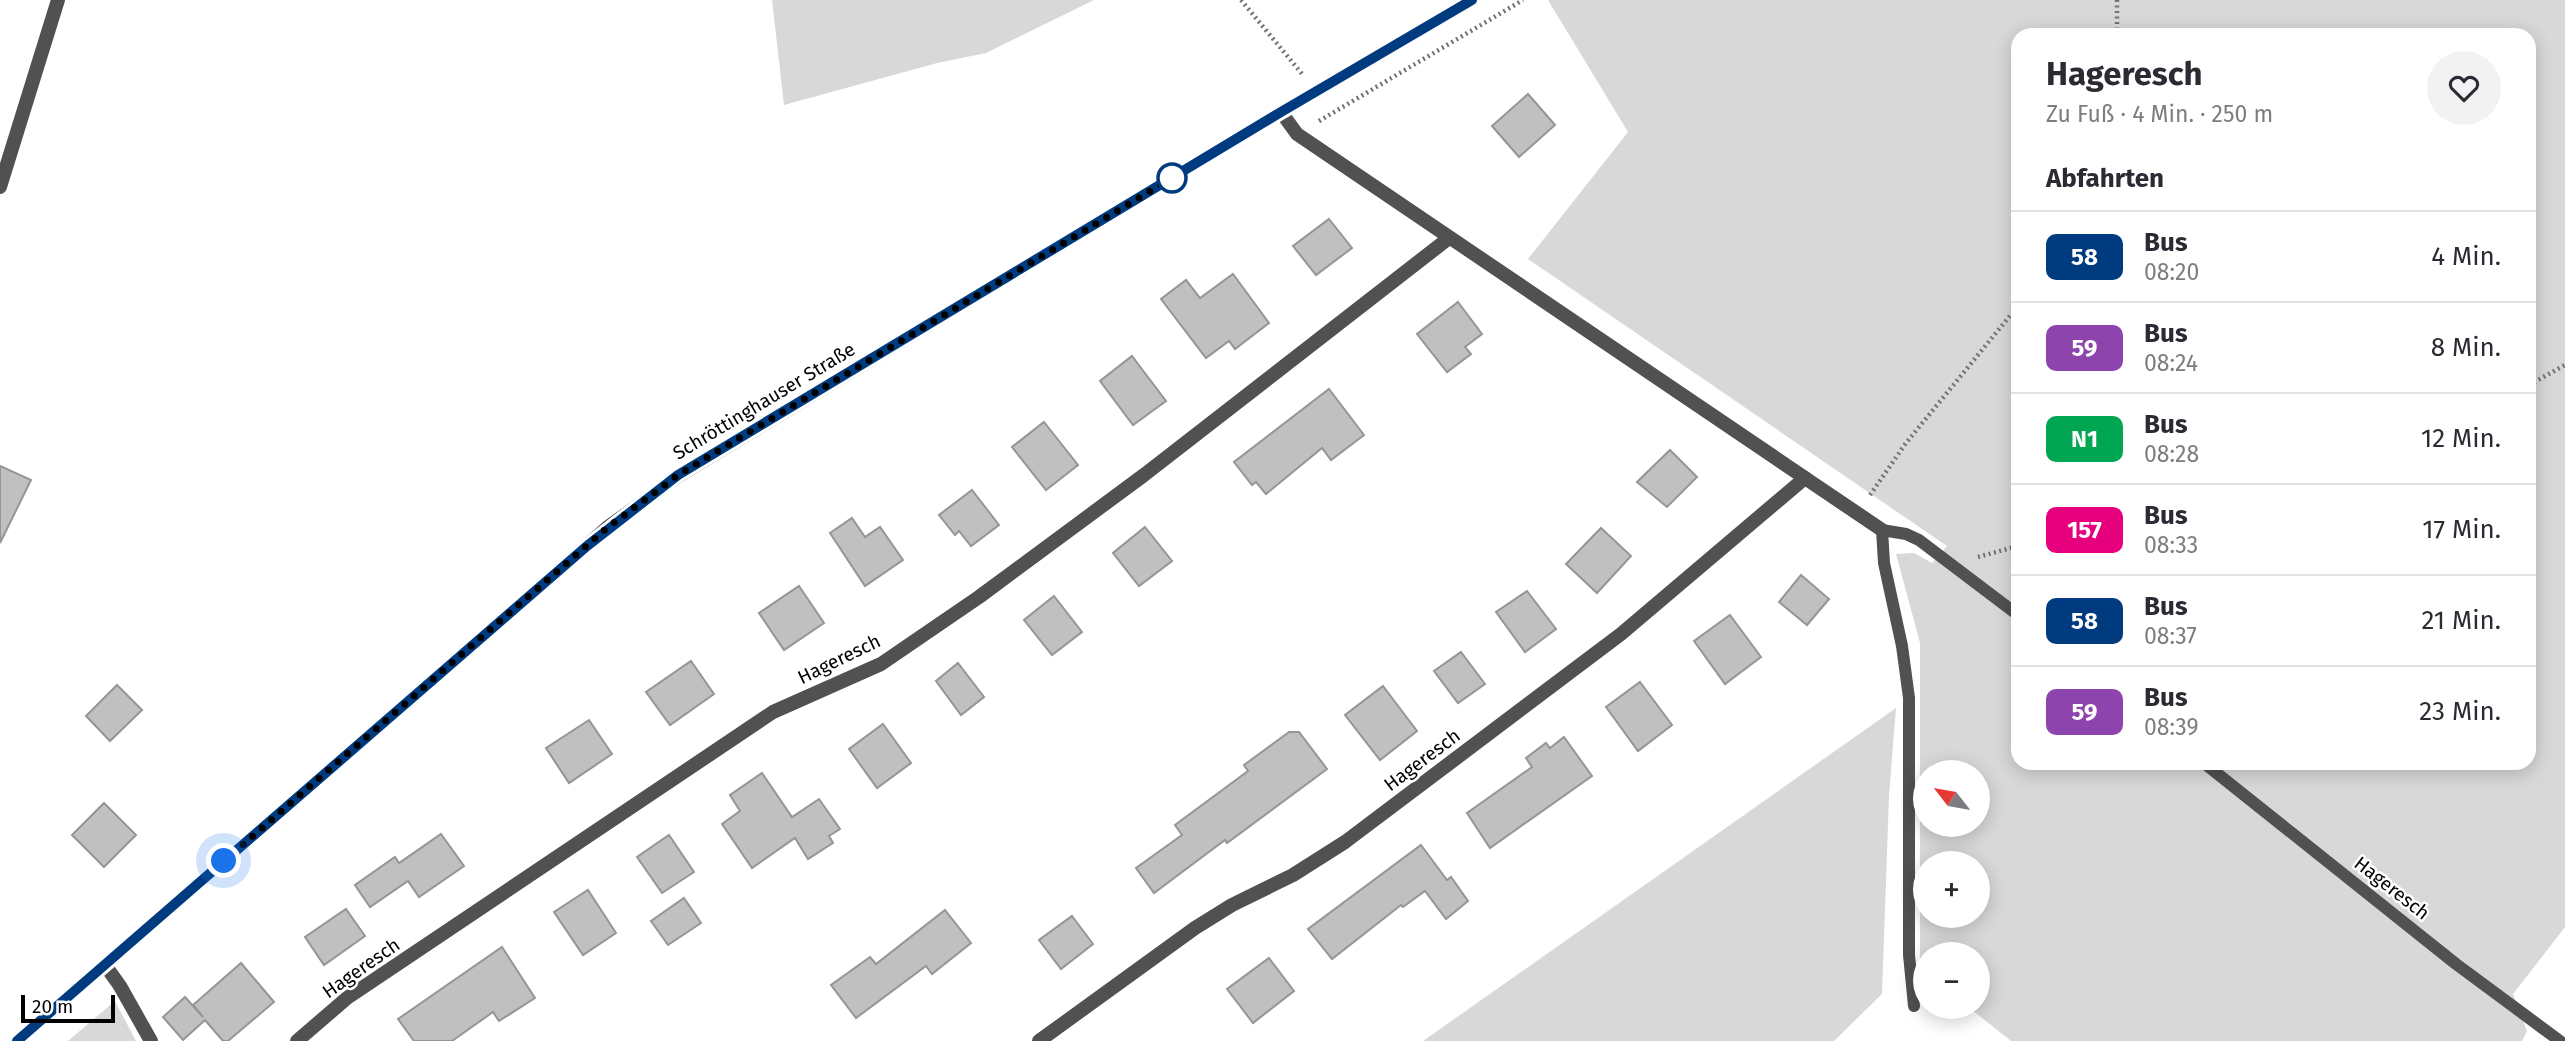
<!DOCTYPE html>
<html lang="de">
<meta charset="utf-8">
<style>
:root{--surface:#fff;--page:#f2f2f3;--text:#2b2b33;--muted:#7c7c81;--line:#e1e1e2}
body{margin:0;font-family:"Fira Sans",sans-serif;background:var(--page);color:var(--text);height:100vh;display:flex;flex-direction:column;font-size:26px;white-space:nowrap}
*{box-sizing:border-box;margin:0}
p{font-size:23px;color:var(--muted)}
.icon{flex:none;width:38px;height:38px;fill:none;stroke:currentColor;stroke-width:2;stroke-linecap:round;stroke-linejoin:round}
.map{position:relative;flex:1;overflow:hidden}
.panel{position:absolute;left:2011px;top:28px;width:525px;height:742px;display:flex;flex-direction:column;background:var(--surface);border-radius:21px;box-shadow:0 4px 18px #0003}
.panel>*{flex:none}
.badge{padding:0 14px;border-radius:10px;font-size:24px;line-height:46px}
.needle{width:46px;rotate:301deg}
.fabs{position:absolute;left:1913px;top:760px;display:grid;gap:14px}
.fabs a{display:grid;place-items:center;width:77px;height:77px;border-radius:50%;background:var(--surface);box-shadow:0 4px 18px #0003;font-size:35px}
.scale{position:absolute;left:21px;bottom:18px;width:94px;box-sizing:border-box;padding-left:7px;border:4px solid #000;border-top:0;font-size:19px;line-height:24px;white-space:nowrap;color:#000;-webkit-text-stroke:5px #fff;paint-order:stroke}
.you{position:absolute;width:35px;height:35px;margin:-18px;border:5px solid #fff;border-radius:50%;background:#1a73e8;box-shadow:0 0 0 10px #1a73e833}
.map>.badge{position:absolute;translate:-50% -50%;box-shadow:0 0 0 4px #fff}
h2{padding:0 35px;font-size:26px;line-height:63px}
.round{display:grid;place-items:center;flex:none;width:74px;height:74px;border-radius:37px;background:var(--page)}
.head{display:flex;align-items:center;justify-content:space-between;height:119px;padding:0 35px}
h1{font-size:33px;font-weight:700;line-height:52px}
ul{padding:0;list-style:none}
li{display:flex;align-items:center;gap:21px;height:91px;padding:0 35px;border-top:2px solid var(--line)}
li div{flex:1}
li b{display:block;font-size:26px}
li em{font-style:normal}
li .badge{min-width:77px;font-weight:700;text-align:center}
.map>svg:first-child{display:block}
.green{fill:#d8d8d8;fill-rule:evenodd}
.building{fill:#c0c0c0;stroke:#959595;stroke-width:2}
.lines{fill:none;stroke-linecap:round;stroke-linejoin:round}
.path{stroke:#737373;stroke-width:4.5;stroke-dasharray:2 3.5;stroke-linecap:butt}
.service{stroke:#515151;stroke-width:12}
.minor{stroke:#515151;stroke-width:14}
.secondary{stroke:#1e1e1e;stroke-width:14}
.line-casing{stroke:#fff;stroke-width:16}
.line{stroke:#003b80;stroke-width:10}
.walk{stroke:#000;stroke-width:7;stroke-dasharray:0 12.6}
.stop-dot{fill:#fff;stroke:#003b80;stroke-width:3.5}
.labels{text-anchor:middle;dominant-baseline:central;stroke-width:5;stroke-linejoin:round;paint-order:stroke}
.street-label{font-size:19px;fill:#000;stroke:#fff}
</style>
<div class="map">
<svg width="2565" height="1041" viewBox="0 0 2565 1041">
<rect width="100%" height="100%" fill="#fff"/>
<g class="green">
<path d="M 772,0 L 1094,0 L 986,53 L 937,63 L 784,105 Z"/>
<path d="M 1548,0 L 2565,0 L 2565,927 L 2513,994 L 2527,1031 L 2522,1041 L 2011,1041 L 1967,1006 L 1978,1006 L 1978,954 L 1925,954 L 1925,972 L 1920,968 L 1920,643 L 1896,554 L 1914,553 L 1932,563 L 1947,546 L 1528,259 L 1628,132 ZM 2018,35 L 2529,35 L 2529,763 L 2018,763 ZM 1925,772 L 1978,772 L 1978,824 L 1925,824 ZM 1925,863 L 1978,863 L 1978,915 L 1925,915 Z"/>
<path d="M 1896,708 L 1889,796 L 1882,994 L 1834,1041 L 1423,1041 Z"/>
<path d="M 115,1001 L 136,1041 L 68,1041 Z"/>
</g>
<g class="building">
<path d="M 1528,94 L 1555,125 L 1519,157 L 1492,126 Z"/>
<path d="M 1329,219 L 1352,248 L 1316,275 L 1293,246 Z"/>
<path d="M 1233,274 L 1269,323 L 1235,349 L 1229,341 L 1206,358 L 1161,299 L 1186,280 L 1200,298 Z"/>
<path d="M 1458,302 L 1482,334 L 1465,347 L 1471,354 L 1447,372 L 1417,334 Z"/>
<path d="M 1132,356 L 1166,401 L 1133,425 L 1100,381 Z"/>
<path d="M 1329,389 L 1364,435 L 1331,460 L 1322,448 L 1266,494 L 1256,482 L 1252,485 L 1234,462 Z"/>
<path d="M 1044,422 L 1078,465 L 1046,490 L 1012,447 Z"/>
<path d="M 1670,450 L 1697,477 L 1667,507 L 1637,482 Z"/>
<path d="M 0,466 L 31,480 L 0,543 Z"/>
<path d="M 972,490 L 999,525 L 971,546 L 959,531 L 955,535 L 939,515 Z"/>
<path d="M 852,518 L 865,537 L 880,527 L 903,560 L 865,586 L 830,533 Z"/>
<path d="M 1145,527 L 1172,561 L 1139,586 L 1113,553 Z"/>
<path d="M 1601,528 L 1631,556 L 1597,593 L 1566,564 Z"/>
<path d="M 1801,575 L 1829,599 L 1807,625 L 1779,602 Z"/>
<path d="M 799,586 L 824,623 L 784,650 L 759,613 Z"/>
<path d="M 1527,591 L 1556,629 L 1525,652 L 1496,612 Z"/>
<path d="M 1054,596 L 1082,632 L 1052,655 L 1024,620 Z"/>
<path d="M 1730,615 L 1761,657 L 1725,684 L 1694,641 Z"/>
<path d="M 1461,652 L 1485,684 L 1458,703 L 1434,671 Z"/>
<path d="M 691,661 L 714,694 L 670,725 L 646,692 Z"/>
<path d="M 958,663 L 984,697 L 961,715 L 936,681 Z"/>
<path d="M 1640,682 L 1672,725 L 1638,751 L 1606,707 Z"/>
<path d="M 117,685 L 142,710 L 110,741 L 86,716 Z"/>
<path d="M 1383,686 L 1417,731 L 1380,760 L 1345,715 Z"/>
<path d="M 589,720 L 612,754 L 569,783 L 546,748 Z"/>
<path d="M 883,724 L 911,763 L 877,788 L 849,749 Z"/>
<path d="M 1289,732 L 1299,732 L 1327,769 L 1227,843 L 1225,840 L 1154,893 L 1136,868 L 1182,835 L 1175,825 L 1248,771 L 1244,765 Z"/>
<path d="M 1564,737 L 1592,776 L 1490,848 L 1467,813 L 1532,767 L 1526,758 L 1546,743 L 1550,748 Z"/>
<path d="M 762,773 L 792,817 L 819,799 L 840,829 L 829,836 L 833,843 L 808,859 L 795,838 L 752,868 L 722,824 L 740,811 L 730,795 Z"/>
<path d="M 104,803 L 136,835 L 104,867 L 72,835 Z"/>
<path d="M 441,834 L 464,866 L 419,897 L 408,881 L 370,907 L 355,885 L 395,857 L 399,863 Z"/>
<path d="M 669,835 L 694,872 L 662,893 L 637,857 Z"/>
<path d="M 1421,845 L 1447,880 L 1451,877 L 1468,901 L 1446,919 L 1425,891 L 1403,907 L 1401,905 L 1332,959 L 1308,929 Z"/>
<path d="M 588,890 L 616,933 L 583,955 L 554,912 Z"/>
<path d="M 684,898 L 701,923 L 668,945 L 651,921 Z"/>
<path d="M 346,909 L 365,936 L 324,965 L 305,937 Z"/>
<path d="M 945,910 L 971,943 L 932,974 L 926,966 L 856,1018 L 831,985 L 870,957 L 876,964 Z"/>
<path d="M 1072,916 L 1093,944 L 1061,969 L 1039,940 Z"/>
<path d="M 502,947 L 535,998 L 499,1021 L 493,1012 L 452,1041 L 414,1041 L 398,1019 Z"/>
<path d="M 1269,958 L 1294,991 L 1253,1023 L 1227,989 Z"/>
<path d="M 241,963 L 274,1002 L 228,1041 L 223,1041 L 205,1020 L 183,1040 L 163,1017 L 185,997 L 203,1017 L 193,1005 Z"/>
</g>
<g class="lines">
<g class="path">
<path d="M 1241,0 L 1303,75"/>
<path d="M 2117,35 L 2117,0"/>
<path d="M 1319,121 L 1523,0"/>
<path d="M 2529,385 L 2565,365"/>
<path d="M 1870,495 L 1906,443 L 2018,306"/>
<path d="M 1978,557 L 2018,546"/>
</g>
<g class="service">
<path d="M 2204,763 L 2456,964 L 2560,1041"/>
<path d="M 1914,1006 L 1909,955 L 1909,698 L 1902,646 L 1884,563 L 1882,530 L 1906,534 L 1919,540 L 2018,615"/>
</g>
<g class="minor">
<path d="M 1281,112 L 1297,134 L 1805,478"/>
<path d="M 0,187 L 58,0"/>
<path d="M 105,965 L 120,986 L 151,1041"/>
<path d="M 297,1041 L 347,998 L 773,712 L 881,664 L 979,597 L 1144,475 L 1449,238"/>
<path d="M 1039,1041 L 1195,928 L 1232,905 L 1293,875 L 1345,842 L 1621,634 L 1805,478 L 1882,530"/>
</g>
<path class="secondary" d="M 17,1041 L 607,528 L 678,476 L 1281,112 L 1472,0"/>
</g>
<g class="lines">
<defs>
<path id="line" d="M 17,1041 L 587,546 L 678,475 L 1281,112 L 1472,0"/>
</defs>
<use href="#line" class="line-casing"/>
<use href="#line" class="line"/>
<path class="walk" d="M 224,861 L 607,528 L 678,475 L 1172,178"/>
</g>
<circle class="stop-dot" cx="1172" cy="178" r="14"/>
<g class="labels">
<g class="street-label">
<text transform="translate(764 401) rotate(-31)">Schröttinghauser Straße</text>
<text transform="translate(839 659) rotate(-26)">Hageresch</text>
<text transform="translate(1422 760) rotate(-37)">Hageresch</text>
<text transform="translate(2392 888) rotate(38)">Hageresch</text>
<text transform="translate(361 968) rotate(-35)">Hageresch</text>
</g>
</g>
</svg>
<div class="fabs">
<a><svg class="needle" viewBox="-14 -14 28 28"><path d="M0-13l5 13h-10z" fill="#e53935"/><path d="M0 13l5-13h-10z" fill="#7c7c81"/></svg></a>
<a>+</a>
<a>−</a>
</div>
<div class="scale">20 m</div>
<div class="you" style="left:224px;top:861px"></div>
<section class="panel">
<div class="head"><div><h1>Hageresch</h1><p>Zu Fuß · 4 Min. · 250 m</p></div><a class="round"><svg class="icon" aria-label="heart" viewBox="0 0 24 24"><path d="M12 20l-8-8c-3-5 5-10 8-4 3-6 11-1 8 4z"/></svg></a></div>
<h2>Abfahrten</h2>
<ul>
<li><span class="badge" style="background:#003b80;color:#fff">58</span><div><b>Bus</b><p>08:20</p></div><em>4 Min.</em></li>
<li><span class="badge" style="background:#8e44ad;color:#fff">59</span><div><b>Bus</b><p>08:24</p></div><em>8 Min.</em></li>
<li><span class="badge" style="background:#00a651;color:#fff">N1</span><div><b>Bus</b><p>08:28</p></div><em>12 Min.</em></li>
<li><span class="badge" style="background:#e6007e;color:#fff">157</span><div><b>Bus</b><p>08:33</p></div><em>17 Min.</em></li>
<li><span class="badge" style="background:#003b80;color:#fff">58</span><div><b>Bus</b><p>08:37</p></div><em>21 Min.</em></li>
<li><span class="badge" style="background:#8e44ad;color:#fff">59</span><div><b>Bus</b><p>08:39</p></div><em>23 Min.</em></li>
</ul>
</section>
</div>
